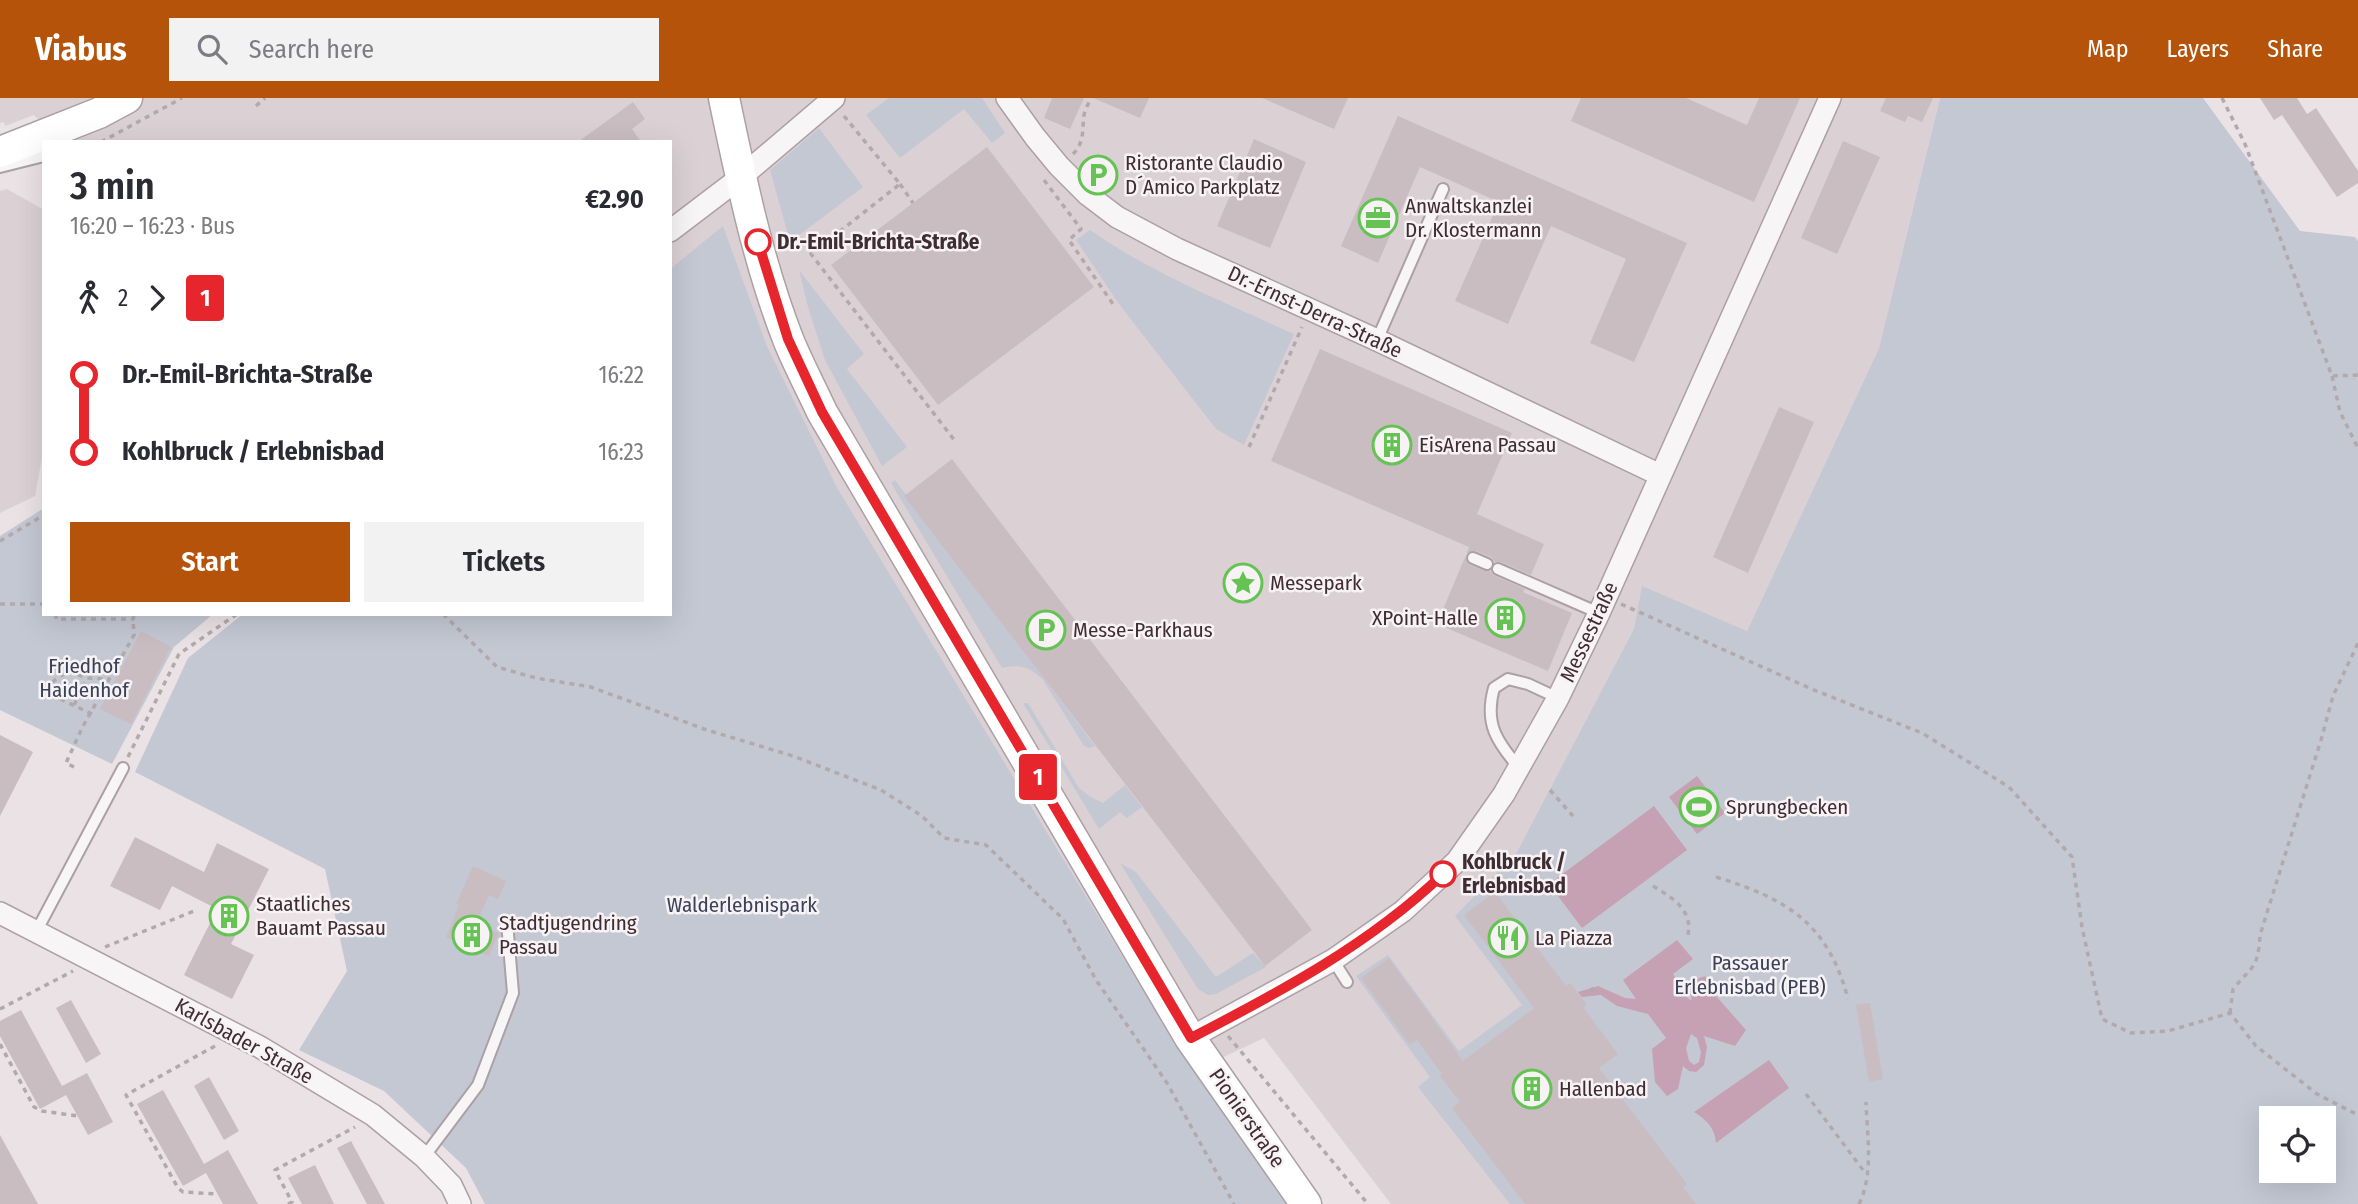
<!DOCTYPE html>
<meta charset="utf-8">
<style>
:root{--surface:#fff;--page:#f2f2f3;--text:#2b2b33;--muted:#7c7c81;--accent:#b45309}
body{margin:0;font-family:"Fira Sans Condensed",sans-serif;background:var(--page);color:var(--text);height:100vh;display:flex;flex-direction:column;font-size:26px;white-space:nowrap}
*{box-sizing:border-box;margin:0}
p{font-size:23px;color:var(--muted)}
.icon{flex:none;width:38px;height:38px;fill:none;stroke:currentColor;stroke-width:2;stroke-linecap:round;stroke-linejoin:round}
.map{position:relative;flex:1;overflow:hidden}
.sheet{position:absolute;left:42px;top:42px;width:630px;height:476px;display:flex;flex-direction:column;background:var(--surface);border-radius:0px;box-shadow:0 7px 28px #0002}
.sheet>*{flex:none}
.badge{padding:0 14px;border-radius:5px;font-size:24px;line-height:46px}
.buttons{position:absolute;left:2259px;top:1008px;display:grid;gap:14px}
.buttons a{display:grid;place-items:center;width:77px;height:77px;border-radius:0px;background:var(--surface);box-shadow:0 7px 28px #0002;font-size:35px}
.map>.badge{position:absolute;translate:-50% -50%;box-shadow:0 0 0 4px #fff}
.legs{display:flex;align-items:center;gap:10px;height:77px;padding:0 28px;font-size:23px}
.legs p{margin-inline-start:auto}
.headline{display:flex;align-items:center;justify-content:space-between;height:119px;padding:0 28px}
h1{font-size:38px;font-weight:600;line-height:52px}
.action{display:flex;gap:14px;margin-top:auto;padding:14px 28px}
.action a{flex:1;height:80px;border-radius:0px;background:var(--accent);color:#fff;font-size:28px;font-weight:600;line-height:80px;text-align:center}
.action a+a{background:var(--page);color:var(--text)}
ul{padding:0 28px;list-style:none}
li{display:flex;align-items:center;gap:24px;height:77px;font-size:26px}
li i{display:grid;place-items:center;width:10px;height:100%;margin:0 9px;background:currentColor}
li i::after{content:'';width:18px;height:18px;margin:-9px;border:5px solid;border-radius:50%;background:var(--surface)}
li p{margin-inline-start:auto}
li:first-child i{background:linear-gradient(#0000 50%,currentColor 0)}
li:last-child i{background:linear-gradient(currentColor 50%,#0000 0)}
header{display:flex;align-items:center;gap:42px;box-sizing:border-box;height:98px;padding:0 35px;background:var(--accent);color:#fff}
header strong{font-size:33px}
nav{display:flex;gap:38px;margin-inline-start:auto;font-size:24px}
.search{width:490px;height:63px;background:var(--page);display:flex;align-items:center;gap:18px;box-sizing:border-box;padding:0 24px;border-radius:0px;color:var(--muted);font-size:26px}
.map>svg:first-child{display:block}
.built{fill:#dbd1d4}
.green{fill:#c4c8d3;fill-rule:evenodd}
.water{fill:#c6a1b3;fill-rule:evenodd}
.building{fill:#c9bdc2}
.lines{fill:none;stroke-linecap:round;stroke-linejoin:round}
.lane-casing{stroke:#ada0a5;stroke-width:14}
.street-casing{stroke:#ada0a5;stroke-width:24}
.secondary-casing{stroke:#ada0a5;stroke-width:33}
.path{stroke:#b2a9ac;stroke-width:3.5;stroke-dasharray:5 5;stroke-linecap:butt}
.lane{stroke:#f8f5f6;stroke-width:10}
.street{stroke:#f8f5f6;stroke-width:21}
.secondary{stroke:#fff;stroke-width:30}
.line-1-casing{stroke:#fff;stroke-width:16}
.line-1{stroke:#e6252c;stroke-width:10}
.stop-1-dot{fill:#fff;stroke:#e6252c;stroke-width:3.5}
.labels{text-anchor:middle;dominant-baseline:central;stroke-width:5;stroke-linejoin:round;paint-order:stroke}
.poi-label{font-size:21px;fill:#402c33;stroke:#f7f2f4;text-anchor:start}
.stop-label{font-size:21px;font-weight:bold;fill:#402c33;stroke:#f7f2f4;text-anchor:start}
.street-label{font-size:21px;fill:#402c33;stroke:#f7f2f4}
.park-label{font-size:21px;fill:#3a415b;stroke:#f7f2f4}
</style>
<header>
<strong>Viabus</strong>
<div class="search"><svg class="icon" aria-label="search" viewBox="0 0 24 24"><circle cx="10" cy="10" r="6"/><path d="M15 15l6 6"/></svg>Search here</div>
<nav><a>Map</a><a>Layers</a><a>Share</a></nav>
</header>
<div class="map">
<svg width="2358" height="1106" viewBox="0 0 2358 1106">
<rect width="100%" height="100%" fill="#eae2e5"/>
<g class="built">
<path d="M 0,0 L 1940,0 L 1879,250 L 1747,533 L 1642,489 L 1972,1106 L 1391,1106 L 1264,940 L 1196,972 L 1134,877 L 838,391 L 767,248 L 723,129 L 670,171 L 670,44 L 57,44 L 34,17 L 5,28 L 4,24 L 0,25 Z"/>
<path d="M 7,91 L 44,112 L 44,348 L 35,398 L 0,415 L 0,93 Z"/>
</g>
<g class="green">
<path d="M 889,0 L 982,0 L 1005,35 L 992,45 L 964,11 L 900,60 L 866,17 Z"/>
<path d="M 1940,0 L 2203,0 L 2300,133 L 2355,139 L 2358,143 L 2358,1106 L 1510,1106 L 1418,989 L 1430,979 L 1356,878 L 1388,857 L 1459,953 L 1522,907 L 1455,818 L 1517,754 L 1634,531 L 1642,488 L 1747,533 L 1879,250 ZM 2272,1020 L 2324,1020 L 2324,1073 L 2272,1073 Z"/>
<path d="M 819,30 L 863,89 L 790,144 L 770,72 Z"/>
<path d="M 723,128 L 767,248 L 838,391 L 1134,877 L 1196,972 L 1294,1106 L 485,1106 L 466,1070 L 384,993 L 299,952 L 347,873 L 325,771 L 135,674 L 188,560 L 243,516 L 670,516 L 670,171 Z"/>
<path d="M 1090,132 C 1153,176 1224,204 1294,236 L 1244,347 L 1216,331 L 1119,206 L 1076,142 Z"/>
<path d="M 799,172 L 864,256 L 847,271 L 907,349 L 882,368 L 825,262 L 808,209 Z"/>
<path d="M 895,382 L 1095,648 L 1089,650 L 1084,648 L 1043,582 C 1030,569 1020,566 1002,570 L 891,385 Z"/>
<path d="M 44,410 L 44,516 L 213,516 L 174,549 L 112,666 L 0,612 L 0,438 Z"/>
<path d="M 1023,605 L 1028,605 L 1079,690 L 1089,698 L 1103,705 L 1125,687 L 1142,709 L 1127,720 L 1120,714 L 1099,731 Z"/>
<path d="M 1120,765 L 1136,774 L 1216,879 L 1253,855 L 1266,869 L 1216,896 L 1208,897 L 1198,891 Z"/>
</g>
<g class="water">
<path d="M 1697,678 L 1725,715 L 1697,736 L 1669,699 Z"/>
<path d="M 1654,708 L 1687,752 L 1582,830 L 1549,786 Z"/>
<path d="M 1677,842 L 1693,861 L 1673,876 L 1678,884 L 1674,887 L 1690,902 L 1692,901 L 1686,885 L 1705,878 L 1716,898 L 1746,932 L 1735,948 L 1704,938 L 1707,949 L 1704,967 L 1696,974 L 1689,973 L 1683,968 L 1678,991 L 1667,998 L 1655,984 L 1652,951 L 1666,940 L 1648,916 L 1617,908 L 1601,897 L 1582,899 L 1578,894 L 1598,888 L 1625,900 L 1636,901 L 1623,882 ZM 1691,936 L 1697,940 L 1701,954 L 1699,964 L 1694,967 L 1689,963 L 1686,950 Z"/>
<path d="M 1769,962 L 1789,990 L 1716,1045 C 1715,1030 1706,1021 1694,1014 Z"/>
</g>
<g class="building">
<path d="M 1052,0 L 1084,0 L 1070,31 L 1044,20 Z"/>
<path d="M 1093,0 L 1149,0 L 1140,20 Z"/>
<path d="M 1262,0 L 1348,0 L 1334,31 Z"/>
<path d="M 1581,0 L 1686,0 L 1747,27 L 1759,0 L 1800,0 L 1754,104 L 1571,23 Z"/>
<path d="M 1886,0 L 1933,0 L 1922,24 L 1908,18 L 1905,24 L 1880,13 Z"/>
<path d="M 2260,0 L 2297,0 L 2307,16 L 2316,10 L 2358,73 L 2358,85 L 2337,99 L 2282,17 L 2274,22 Z"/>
<path d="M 633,4 L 645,21 L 632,31 L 641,44 L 578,44 Z"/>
<path d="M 1398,18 L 1687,145 L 1634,264 L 1590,245 L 1626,161 L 1551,128 L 1508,226 L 1455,203 L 1499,104 L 1420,69 L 1378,165 L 1341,148 Z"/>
<path d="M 1254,41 L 1306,64 L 1270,150 L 1217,128 Z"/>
<path d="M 1843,43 L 1880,59 L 1837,156 L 1801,140 Z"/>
<path d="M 987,49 L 1094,189 L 938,307 L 831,167 Z"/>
<path d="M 1320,251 L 1512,335 L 1477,416 L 1544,446 L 1531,477 L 1501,464 L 1495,464 L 1491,459 L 1476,453 L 1467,455 L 1469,449 L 1271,363 Z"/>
<path d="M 1779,309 L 1814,324 L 1748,475 L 1713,459 Z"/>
<path d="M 952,361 L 1312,832 L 1265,868 L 904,398 Z"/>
<path d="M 1465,459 L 1470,467 L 1485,473 L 1490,473 L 1495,478 L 1525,491 L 1523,494 L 1572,515 L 1548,573 L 1437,526 Z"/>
<path d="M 141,533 L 171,549 L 131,626 L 100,611 Z"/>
<path d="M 0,637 L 33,654 L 0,718 Z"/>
<path d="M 135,739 L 204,774 L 217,745 L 269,771 L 231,846 L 254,857 L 232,901 L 184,877 L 217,811 L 172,788 L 160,812 L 110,788 Z"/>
<path d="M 473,768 L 506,783 L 498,801 L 489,797 L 476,826 L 499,835 L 489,858 L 446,839 L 459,807 L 456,806 Z"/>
<path d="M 1495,794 L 1566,888 L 1570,885 L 1587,906 L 1583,909 L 1618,956 L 1599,970 L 1687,1086 L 1683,1089 L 1696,1106 L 1525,1106 L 1452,1010 L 1460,1004 L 1440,978 L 1442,976 L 1417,942 L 1410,947 L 1361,880 L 1389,860 L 1463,963 L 1534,910 L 1464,817 Z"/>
<path d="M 71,902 L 101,956 L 86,965 L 56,910 Z"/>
<path d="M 1870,905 L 1883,981 L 1869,984 L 1856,907 Z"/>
<path d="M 21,912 L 62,988 L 87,975 L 113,1024 L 88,1037 L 66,997 L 40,1011 L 0,938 L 0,923 Z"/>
<path d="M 209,979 L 239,1033 L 224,1042 L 194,988 Z"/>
<path d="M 163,992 L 204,1066 L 228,1052 L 258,1106 L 223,1106 L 206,1075 L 183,1088 L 137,1006 Z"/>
<path d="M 0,1037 L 38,1106 L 0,1106 Z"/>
<path d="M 351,1043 L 385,1106 L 367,1106 L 337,1050 Z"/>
<path d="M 315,1067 L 334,1106 L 302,1106 L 288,1080 Z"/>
</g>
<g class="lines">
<defs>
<g id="lane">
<path d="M 0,69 L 44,58"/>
<path d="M 1377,242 L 1443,91"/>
<path d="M 1473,460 L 1487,466"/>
<path d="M 1498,471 L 1599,515"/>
<path d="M 1520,671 C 1497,644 1484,626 1494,590 L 1508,581 L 1528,586 L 1558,600"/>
<path d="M 36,834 L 123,670"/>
<path d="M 1333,862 L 1347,884"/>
<path d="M 424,1059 L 478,987 L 513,895 L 507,824"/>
</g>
<g id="street">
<path d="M 1007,0 L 1035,39 L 1059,68 L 1088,97 L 1117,119 L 1177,151 L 1377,242 L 1660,377"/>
<path d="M 670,133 L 741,79 L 834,0"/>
<path d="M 0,815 L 260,949 L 373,1017 L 424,1059 L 451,1087 L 460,1106"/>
<path d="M 1190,940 L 1333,862 L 1403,813 L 1457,763 L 1504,696 L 1558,600 L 1599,515 L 1830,0"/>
</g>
<g id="secondary">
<path d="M 724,0 C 741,81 758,164 788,241 C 798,266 811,290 822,314 L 1190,940 L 1306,1106"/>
<path d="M 0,54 L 99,15 L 127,0"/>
</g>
</defs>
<use href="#lane" class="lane-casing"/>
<use href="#street" class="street-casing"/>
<use href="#secondary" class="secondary-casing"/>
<g class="path">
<path d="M 2222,0 L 2245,46 L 2332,278 L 2358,277"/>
<path d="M 256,8 L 265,0"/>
<path d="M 844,18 L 900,86 L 811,156 L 955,343"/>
<path d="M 101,44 L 182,0"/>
<path d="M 1073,56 C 1085,44 1082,31 1084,17 C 1085,11 1089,5 1091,0"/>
<path d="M 1044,82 L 1081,131 L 1069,142 L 1115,209"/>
<path d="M 900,86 L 913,105"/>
<path d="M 2332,278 L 2340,314 L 2358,350"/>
<path d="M 1249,349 L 1302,229"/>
<path d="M 0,443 L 44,417"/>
<path d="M 0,506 L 44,506"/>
<path d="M 1621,506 L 1814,592 L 1922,635 L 2009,689 L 2072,759 L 2082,829 L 2102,921 L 2131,935 L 2168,933 L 2230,915 L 2256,948 L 2317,996 L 2358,1017"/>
<path d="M 56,516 L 56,521 L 133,521 L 135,516"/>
<path d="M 178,516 L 179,516"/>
<path d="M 443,516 L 497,569 L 536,580 L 591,589 L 707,632 L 793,658 L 881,692 L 922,718 L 944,740 L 986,747 L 1063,821 L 1096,882 L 1167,985 L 1234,1106"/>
<path d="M 74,607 L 87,580"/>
<path d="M 92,616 L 41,592 L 68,573 L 87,580 L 110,581"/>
<path d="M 128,659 L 179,556 L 237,516"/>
<path d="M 74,669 L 66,665 L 82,630 L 134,537 L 133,521"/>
<path d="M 1550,692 L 1573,718"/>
<path d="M 1716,779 C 1787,801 1828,825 1848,901"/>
<path d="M 1653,788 C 1674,801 1695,813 1687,841"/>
<path d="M 105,849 L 194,813"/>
<path d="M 1591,890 L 1597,897"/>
<path d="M 0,911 L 73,873"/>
<path d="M 2230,915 L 2233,891 C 2253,867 2258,871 2260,837 L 2321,642 L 2333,598 L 2358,545"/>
<path d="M 1228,938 L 1368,1106"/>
<path d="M 0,946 L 34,1009 L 42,1013 L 78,1018"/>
<path d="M 215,948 L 126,997 L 178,1090 L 183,1094 L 218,1096"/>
<path d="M 1806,996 L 1866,1076"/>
<path d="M 288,1106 L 292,1104 L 275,1072 L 355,1029"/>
<path d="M 1859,1106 C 1874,1076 1867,1036 1866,1004"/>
</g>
<use href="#lane" class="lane"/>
<use href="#street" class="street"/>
<use href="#secondary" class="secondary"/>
</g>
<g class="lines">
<defs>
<path id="line-1" d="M 758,144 L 788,241 L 822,314 L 1191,940 C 1280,894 1370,846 1443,776"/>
</defs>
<use href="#line-1" class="line-1-casing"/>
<use href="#line-1" class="line-1"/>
</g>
<defs>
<symbol id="parking-ring" viewBox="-11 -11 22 22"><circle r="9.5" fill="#f7f2f4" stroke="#64c353" stroke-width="1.5"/><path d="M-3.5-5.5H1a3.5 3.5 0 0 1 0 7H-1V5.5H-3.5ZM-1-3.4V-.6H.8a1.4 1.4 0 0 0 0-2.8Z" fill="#64c353"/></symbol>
<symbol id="office-ring" viewBox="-11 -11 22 22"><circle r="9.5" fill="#f7f2f4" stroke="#64c353" stroke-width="1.5"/><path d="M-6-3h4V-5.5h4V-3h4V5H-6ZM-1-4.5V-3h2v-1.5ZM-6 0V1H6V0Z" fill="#64c353"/></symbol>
<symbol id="building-ring" viewBox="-11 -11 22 22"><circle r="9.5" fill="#f7f2f4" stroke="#64c353" stroke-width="1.5"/><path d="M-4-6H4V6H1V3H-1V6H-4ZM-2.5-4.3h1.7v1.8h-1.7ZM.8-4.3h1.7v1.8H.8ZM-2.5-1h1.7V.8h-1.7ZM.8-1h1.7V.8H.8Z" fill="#64c353"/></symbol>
<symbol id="sight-ring" viewBox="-11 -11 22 22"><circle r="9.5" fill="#f7f2f4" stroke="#64c353" stroke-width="1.5"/><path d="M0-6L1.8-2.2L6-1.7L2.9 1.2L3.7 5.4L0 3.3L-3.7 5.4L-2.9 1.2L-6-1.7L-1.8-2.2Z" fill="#64c353"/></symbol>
<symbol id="stadium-ring" viewBox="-11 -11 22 22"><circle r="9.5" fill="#f7f2f4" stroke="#64c353" stroke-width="1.5"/><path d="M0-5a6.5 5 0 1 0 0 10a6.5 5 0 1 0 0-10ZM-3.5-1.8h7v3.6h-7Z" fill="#64c353"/></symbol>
<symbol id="restaurant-ring" viewBox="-11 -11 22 22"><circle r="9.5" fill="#f7f2f4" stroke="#64c353" stroke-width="1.5"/><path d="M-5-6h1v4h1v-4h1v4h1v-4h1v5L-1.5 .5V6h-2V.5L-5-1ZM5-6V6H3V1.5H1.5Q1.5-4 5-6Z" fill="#64c353"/></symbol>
</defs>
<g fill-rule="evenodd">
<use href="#parking-ring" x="1076" y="55" width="44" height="44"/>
<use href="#office-ring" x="1356" y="98" width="44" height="44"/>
<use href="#building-ring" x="1370" y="325" width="44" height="44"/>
<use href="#sight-ring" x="1221" y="463" width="44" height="44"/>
<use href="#building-ring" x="1483" y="498" width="44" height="44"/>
<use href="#parking-ring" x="1024" y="510" width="44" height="44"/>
<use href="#stadium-ring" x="1677" y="687" width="44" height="44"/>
<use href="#building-ring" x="207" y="796" width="44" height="44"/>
<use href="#building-ring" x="450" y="815" width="44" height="44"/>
<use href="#restaurant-ring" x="1486" y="818" width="44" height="44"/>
<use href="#building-ring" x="1510" y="969" width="44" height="44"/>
</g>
<g class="stop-1-dot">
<circle cx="758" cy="144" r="12"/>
<circle cx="1443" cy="776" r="12"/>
</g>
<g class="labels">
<g class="poi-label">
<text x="1125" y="65">Ristorante Claudio<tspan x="1125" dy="24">D´Amico Parkplatz</tspan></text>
<text x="1405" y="108">Anwaltskanzlei<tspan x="1405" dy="24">Dr. Klostermann</tspan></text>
<text x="1419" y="347">EisArena Passau</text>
<text x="1270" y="485">Messepark</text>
<text x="1478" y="520" text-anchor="end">XPoint-Halle</text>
<text x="1073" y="532">Messe-Parkhaus</text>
<text x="1726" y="709">Sprungbecken</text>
<text x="256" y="806">Staatliches<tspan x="256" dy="24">Bauamt Passau</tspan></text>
<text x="499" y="825">Stadtjugendring<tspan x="499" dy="24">Passau</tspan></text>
<text x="1535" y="840">La Piazza</text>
<text x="1559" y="991">Hallenbad</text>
</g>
<g class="stop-label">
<text x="777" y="144">Dr.-Emil-Brichta-Straße</text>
<text x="1462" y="764">Kohlbruck /<tspan x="1462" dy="24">Erlebnisbad</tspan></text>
</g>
<g class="street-label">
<text transform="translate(1315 214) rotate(25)">Dr.-Ernst-Derra-Straße</text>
<text transform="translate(1589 534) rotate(-65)">Messestraße</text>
<text transform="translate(244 943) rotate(29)">Karlsbader Straße</text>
<text transform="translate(1247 1020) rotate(55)">Pionierstraße</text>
</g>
<g class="park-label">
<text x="84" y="568">Friedhof<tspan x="84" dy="24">Haidenhof</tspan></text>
<text x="742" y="807">Walderlebnispark</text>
<text x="1750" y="865">Passauer<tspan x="1750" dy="24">Erlebnisbad (PEB)</tspan></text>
</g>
</g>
</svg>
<div class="buttons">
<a><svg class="icon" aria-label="locate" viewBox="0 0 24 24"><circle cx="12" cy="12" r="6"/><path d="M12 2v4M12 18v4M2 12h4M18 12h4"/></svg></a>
</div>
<b class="badge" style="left:1038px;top:679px;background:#e6252c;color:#fff">1</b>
<section class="sheet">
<div class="headline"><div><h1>3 min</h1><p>16:20 – 16:23 · Bus</p></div><b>€2.90</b></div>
<div class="legs"><svg class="icon" aria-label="walk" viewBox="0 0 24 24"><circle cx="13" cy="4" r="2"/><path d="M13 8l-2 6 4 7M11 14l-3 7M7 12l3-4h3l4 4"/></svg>2<svg class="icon" aria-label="forward" viewBox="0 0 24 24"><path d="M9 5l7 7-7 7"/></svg><b class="badge" style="background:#e6252c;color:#fff">1</b></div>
<ul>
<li><i style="color:#e6252c"></i><b>Dr.-Emil-Brichta-Straße</b><p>16:22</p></li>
<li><i style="color:#e6252c"></i><b>Kohlbruck / Erlebnisbad</b><p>16:23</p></li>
</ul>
<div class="action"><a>Start</a><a>Tickets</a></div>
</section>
</div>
